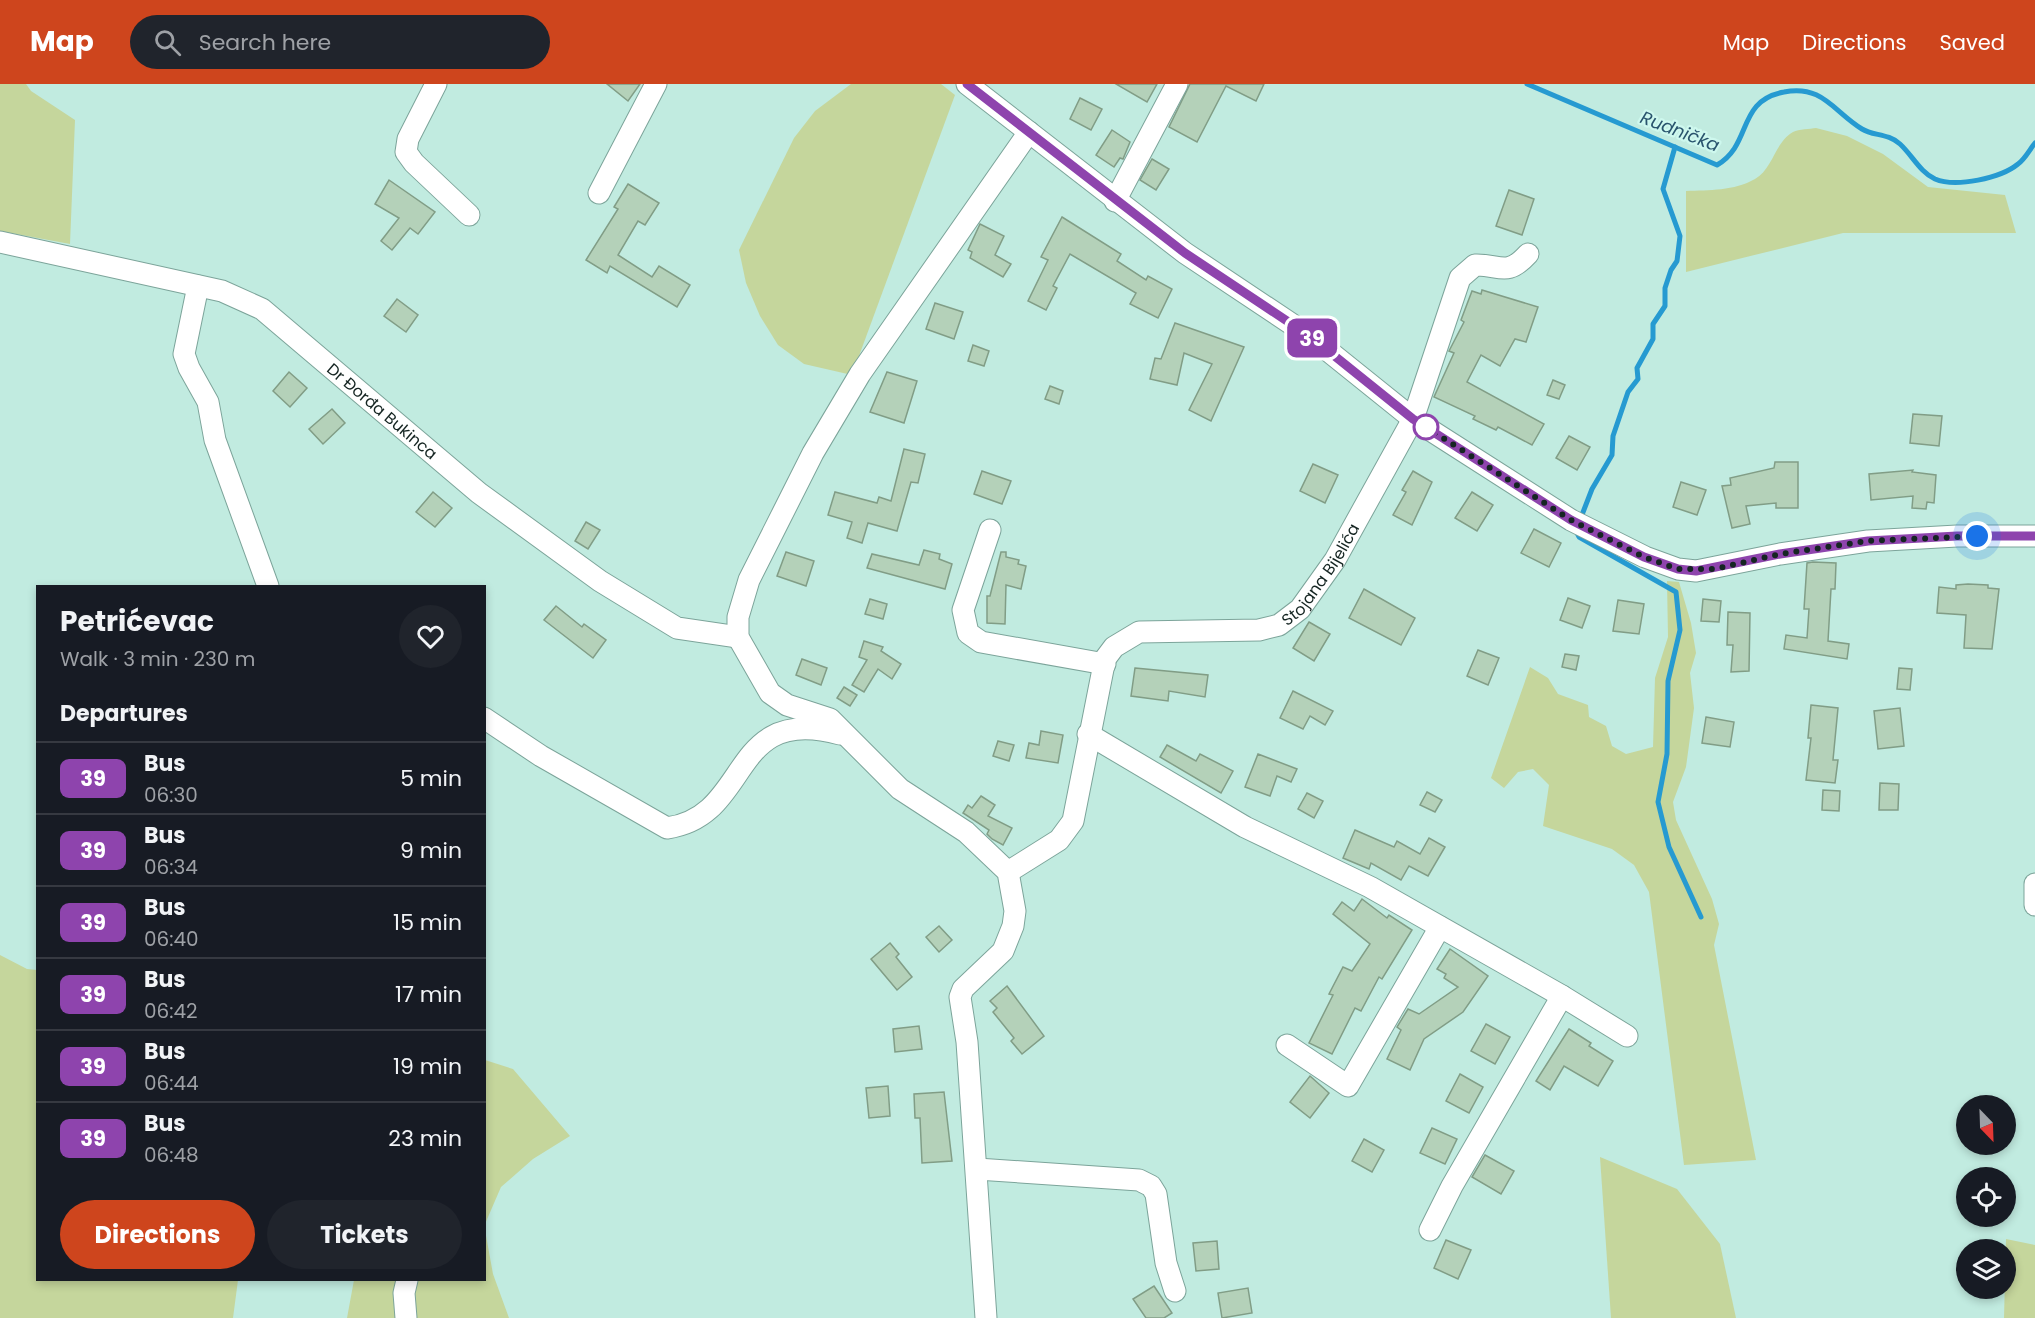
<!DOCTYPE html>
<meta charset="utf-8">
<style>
:root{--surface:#171b24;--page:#20242c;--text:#f1f3f6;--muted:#9ea1a6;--line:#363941;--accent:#ce451d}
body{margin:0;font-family:Poppins,sans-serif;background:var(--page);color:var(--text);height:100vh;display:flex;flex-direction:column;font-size:22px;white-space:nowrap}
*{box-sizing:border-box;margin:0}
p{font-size:20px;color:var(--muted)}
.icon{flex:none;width:33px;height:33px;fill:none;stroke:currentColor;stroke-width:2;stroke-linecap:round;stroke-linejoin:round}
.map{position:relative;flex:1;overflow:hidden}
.details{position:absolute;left:36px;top:501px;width:450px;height:696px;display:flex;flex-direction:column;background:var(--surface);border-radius:0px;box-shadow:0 3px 9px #0003}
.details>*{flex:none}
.badge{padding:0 12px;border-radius:9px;font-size:21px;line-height:39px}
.needle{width:39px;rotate:157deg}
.fabs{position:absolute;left:1956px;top:1011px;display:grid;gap:12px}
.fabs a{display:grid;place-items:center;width:60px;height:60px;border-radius:50%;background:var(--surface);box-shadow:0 3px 9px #0003;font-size:30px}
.you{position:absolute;width:30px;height:30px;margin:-15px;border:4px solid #fff;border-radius:50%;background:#1a73e8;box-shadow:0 0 0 9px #1a73e833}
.map>.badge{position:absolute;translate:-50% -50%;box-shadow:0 0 0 3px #fff}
h2{padding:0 24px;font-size:22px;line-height:54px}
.round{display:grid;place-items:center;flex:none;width:63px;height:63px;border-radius:32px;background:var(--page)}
.overview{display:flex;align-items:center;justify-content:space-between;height:102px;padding:0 24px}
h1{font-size:28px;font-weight:700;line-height:45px}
.button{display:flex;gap:12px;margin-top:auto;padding:12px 24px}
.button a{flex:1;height:69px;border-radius:36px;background:var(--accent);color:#fff;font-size:24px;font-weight:700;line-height:69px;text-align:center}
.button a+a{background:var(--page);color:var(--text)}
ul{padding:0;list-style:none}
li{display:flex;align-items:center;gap:18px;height:72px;padding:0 24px;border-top:2px solid var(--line)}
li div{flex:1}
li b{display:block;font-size:22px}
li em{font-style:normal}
li .badge{min-width:66px;font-weight:700;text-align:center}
header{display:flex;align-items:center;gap:36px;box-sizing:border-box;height:84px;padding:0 30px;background:var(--accent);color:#fff}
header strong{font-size:28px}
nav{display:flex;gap:33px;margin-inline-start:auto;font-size:21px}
.search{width:420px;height:54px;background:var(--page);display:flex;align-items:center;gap:15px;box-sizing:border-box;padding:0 21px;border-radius:33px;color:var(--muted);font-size:22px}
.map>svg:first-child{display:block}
.green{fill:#c5d69c}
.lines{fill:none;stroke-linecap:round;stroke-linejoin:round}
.stream{stroke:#269ad1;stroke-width:5}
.building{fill:#b4d1b9;stroke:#819d86;stroke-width:1.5}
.minor-casing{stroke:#7ca49a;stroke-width:23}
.minor{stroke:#fff;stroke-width:21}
.line-casing{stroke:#fff;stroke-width:14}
.line{stroke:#8e44ad;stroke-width:9}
.walk{stroke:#152522;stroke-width:6;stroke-dasharray:0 10.8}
.stop-dot{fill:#fff;stroke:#8e44ad;stroke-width:3}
.labels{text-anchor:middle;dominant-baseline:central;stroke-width:4.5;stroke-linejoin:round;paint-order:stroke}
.street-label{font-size:16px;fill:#152522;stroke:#cef8ee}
.water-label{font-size:18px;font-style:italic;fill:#29546d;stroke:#cef8ee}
</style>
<header>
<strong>Map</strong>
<div class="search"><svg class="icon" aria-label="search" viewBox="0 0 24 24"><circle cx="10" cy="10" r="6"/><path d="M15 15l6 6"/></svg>Search here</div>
<nav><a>Map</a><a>Directions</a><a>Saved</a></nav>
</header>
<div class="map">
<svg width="2035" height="1234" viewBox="0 0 2035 1234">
<rect width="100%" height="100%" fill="#c1ebe0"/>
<g class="green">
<path d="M 0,0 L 26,0 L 31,7 L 75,36 L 70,160 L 0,147 Z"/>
<path d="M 851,0 L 941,0 L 955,11 L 852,291 L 804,280 L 778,261 L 760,232 L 746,199 L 739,166 L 794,54 L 815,27 Z"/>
<path d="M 1816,44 L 1847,52 L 1883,70 L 1928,103 L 2005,111 L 2016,149 L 1843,149 L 1686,188 L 1686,107 C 1709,106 1734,107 1755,95 C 1773,85 1775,58 1793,48 C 1799,45 1810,45 1816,44 Z"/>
<path d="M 1667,497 L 1679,498 L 1691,539 L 1696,569 L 1690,589 L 1694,624 L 1686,683 L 1673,718 L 1676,736 L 1712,815 L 1719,840 L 1714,861 L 1756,1076 L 1684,1081 L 1649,808 L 1634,781 L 1612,765 L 1543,742 L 1549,701 L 1533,685 L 1518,688 L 1504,704 L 1491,694 L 1530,583 L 1548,594 L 1558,610 L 1588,621 L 1589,633 L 1606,642 L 1612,662 L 1626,670 L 1653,663 L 1655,594 L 1668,553 Z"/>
<path d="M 0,871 L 27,885 L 37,886 L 38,1196 L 238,1196 L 233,1234 L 0,1234 Z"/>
<path d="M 485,976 L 513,985 L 570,1052 L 533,1075 L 501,1103 L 485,1140 Z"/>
<path d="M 1600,1073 L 1677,1105 L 1720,1160 L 1736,1234 L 1611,1234 Z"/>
<path d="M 485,1146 L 493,1190 L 509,1234 L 347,1234 L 354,1196 L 484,1196 Z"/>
<path d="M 2006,1155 L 2035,1161 L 2035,1234 L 2004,1234 Z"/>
</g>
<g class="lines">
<g class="stream">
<path d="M 1527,0 L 1717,81 C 1753,60 1736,17 1784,8 C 1822,0 1834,28 1862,45 C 1873,52 1888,49 1900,60 C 1912,71 1920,88 1935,95 C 1956,104 2001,94 2018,80 C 2025,75 2030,65 2035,59"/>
<path d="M 1580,436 L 1592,405 L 1612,371 L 1613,352 L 1628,308 L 1638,295 L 1637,284 L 1653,255 L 1653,240 L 1665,222 L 1665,204 L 1671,186 L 1677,177 L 1680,152 L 1663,105 L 1675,63"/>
<path d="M 1576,447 L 1579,453 L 1676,508 L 1680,546 L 1668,597 L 1667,670 L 1658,718 L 1669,763 L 1701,833"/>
</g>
</g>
<g class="building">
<path d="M 607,0 L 640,0 L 628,17 Z"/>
<path d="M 1116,0 L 1157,0 L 1147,18 Z"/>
<path d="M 1190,0 L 1264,0 L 1256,17 L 1226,2 L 1197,58 L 1169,43 Z"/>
<path d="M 1080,14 L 1102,25 L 1091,46 L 1070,35 Z"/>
<path d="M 1112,46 L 1130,58 L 1123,75 L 1120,74 L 1114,83 L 1096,71 Z"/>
<path d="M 1152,75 L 1169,85 L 1156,106 L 1140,96 Z"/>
<path d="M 389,96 L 435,128 L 418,150 L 410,144 L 392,166 L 381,157 L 399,134 L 375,120 Z"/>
<path d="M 628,100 L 659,119 L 645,141 L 638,137 L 618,171 L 652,193 L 659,182 L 690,201 L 677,223 L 610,182 L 607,189 L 586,176 L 618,125 L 614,123 Z"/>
<path d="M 1509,106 L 1534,115 L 1522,151 L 1496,142 Z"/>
<path d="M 1062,133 L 1121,170 L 1117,177 L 1146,196 L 1148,192 L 1172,205 L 1158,234 L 1130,220 L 1136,209 L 1070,170 L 1053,202 L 1057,204 L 1046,226 L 1028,217 L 1048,176 L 1041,173 Z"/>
<path d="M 980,140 L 1004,152 L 995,171 L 1011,180 L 1003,193 L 970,174 L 972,168 L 968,166 Z"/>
<path d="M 1482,206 L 1538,223 L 1526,258 L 1515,255 L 1500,282 L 1481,271 L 1467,298 L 1544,340 L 1532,361 L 1498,343 L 1496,346 L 1473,335 L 1475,332 L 1434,313 L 1454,269 L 1449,267 L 1464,238 L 1461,236 L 1472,207 L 1481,210 Z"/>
<path d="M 397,215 L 418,231 L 406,248 L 384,232 Z"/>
<path d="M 935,219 L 963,228 L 954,255 L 926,245 Z"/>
<path d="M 1175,239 L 1244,263 L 1211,337 L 1189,326 L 1212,280 L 1184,269 L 1177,301 L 1150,295 L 1155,274 L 1161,275 Z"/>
<path d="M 973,261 L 989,267 L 984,282 L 968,277 Z"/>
<path d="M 289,288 L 307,304 L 290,323 L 273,307 Z"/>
<path d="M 887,288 L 917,297 L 904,339 L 870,328 Z"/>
<path d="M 1553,296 L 1565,301 L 1559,315 L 1547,311 Z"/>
<path d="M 1050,302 L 1063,307 L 1059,320 L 1045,315 Z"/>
<path d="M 332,325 L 345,339 L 323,360 L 309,345 Z"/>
<path d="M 1913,330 L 1942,332 L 1939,362 L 1910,359 Z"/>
<path d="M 1569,352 L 1590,363 L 1577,386 L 1556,374 Z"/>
<path d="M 904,365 L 925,370 L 918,399 L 911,398 L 897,447 L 868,439 L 862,459 L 847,454 L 852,438 L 828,431 L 835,408 L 877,419 L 879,413 L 891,417 Z"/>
<path d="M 1775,378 L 1798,378 L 1798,424 L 1776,424 L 1776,419 L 1746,422 L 1750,440 L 1732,444 L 1722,402 L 1731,401 L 1730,394 L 1774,384 Z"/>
<path d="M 1313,380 L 1338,391 L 1325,419 L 1300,407 Z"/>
<path d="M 1913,386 L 1912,388 L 1936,391 L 1934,419 L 1927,418 L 1926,425 L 1912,424 L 1913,412 L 1871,416 L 1869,390 Z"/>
<path d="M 982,387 L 1011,397 L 1002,420 L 974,410 Z"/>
<path d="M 1413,387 L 1432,398 L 1412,441 L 1393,431 L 1406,408 L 1402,406 Z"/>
<path d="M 1681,398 L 1706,406 L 1697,431 L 1673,423 Z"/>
<path d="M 433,408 L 452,424 L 435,443 L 416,428 Z"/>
<path d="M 1472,408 L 1493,421 L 1477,447 L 1455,434 Z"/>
<path d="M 586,438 L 600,446 L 588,465 L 575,457 Z"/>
<path d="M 1534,445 L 1561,459 L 1549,483 L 1521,469 Z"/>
<path d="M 924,466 L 940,470 L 939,475 L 952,480 L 945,505 L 867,484 L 872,470 L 919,481 Z"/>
<path d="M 786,468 L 814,477 L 806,502 L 777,492 Z"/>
<path d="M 1001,468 L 1006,468 L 1006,473 L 1019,476 L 1018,480 L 1026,482 L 1021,505 L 1006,501 L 1005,540 L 987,539 L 987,512 L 990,512 Z"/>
<path d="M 1813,478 L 1836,479 L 1835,505 L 1831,505 L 1828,557 L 1849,560 L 1847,575 L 1784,565 L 1786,551 L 1807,554 L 1809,525 L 1804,525 L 1807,479 Z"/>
<path d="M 1968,500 L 1988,501 L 1988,504 L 1999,505 L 1992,565 L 1964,564 L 1966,531 L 1937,529 L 1939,503 L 1956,505 L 1956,501 Z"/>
<path d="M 1364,505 L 1415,534 L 1401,561 L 1349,534 Z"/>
<path d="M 1568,514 L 1590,522 L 1582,544 L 1560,536 Z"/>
<path d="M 870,515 L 887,520 L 883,535 L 865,530 Z"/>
<path d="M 1703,515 L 1721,517 L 1719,538 L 1701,537 Z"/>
<path d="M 1618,516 L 1644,520 L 1639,550 L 1613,547 Z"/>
<path d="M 556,522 L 582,543 L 584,540 L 606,556 L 593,574 L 544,536 Z"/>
<path d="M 1728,528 L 1750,529 L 1749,587 L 1731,588 L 1733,561 L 1727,561 Z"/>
<path d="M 1309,538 L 1330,550 L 1314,577 L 1293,564 Z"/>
<path d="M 864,557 L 883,563 L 881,567 L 901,580 L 892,595 L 878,585 L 864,608 L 852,601 L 867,576 L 859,573 Z"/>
<path d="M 1478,566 L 1499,574 L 1488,601 L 1467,592 Z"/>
<path d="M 1565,570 L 1579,572 L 1576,586 L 1562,583 Z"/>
<path d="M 802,575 L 827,584 L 821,601 L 796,591 Z"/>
<path d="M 1135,584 L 1208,591 L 1205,613 L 1169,607 L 1168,617 L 1131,612 Z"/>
<path d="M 1899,584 L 1912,585 L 1910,606 L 1897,605 Z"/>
<path d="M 844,603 L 857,611 L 850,622 L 837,614 Z"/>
<path d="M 1293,607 L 1333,627 L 1325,641 L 1310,632 L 1303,645 L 1280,634 Z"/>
<path d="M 1811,621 L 1838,624 L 1833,676 L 1838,676 L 1835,699 L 1806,696 L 1811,654 L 1808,654 Z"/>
<path d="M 1900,624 L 1904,662 L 1878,665 L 1874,627 Z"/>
<path d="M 1706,633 L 1734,638 L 1730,663 L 1702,659 Z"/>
<path d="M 1041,647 L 1063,651 L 1058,679 L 1026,674 L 1029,659 L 1039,661 Z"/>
<path d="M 998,657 L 1014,661 L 1009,677 L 993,672 Z"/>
<path d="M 1167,661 L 1196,677 L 1200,670 L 1233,687 L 1221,709 L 1160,673 Z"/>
<path d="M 1258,670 L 1297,685 L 1291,698 L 1277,692 L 1270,712 L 1245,703 Z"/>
<path d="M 1880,699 L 1899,700 L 1898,726 L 1879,726 Z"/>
<path d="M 1823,706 L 1840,707 L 1839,727 L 1822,726 Z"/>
<path d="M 1427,708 L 1442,716 L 1435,728 L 1420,721 Z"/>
<path d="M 1307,709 L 1323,717 L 1314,734 L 1298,725 Z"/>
<path d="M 981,712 L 995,721 L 988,732 L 1012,744 L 1003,761 L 992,755 L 987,750 L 989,746 L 963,729 L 968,721 L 972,724 Z"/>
<path d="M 1355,746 L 1394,763 L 1397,757 L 1420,770 L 1429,754 L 1445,763 L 1428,792 L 1409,782 L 1401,796 L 1371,779 L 1369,785 L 1343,774 Z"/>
<path d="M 1362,815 L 1387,834 L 1389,831 L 1412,846 L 1382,895 L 1379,893 L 1361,927 L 1355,924 L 1332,970 L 1309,959 L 1333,911 L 1329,910 L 1343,883 L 1352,887 L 1370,860 L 1333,830 L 1342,818 L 1354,827 Z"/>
<path d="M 939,842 L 952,856 L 939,868 L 926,853 Z"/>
<path d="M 890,859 L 899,870 L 896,873 L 912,893 L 897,906 L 871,875 Z"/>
<path d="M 1450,865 L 1488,892 L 1463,928 L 1424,955 L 1410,986 L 1387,975 L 1401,946 L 1397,943 L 1408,925 L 1419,930 L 1458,903 L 1444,894 L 1446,890 L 1437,885 Z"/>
<path d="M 1007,902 L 1044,952 L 1022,970 L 1011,957 L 1014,954 L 993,928 L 997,924 L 990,917 Z"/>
<path d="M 1486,940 L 1510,953 L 1495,980 L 1471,967 Z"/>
<path d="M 919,942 L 922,965 L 895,968 L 893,945 Z"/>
<path d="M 1569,945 L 1591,959 L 1589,962 L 1613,977 L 1598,1002 L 1564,982 L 1550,1006 L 1536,997 Z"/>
<path d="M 1460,990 L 1483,1003 L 1469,1029 L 1446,1017 Z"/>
<path d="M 1310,992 L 1329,1009 L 1310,1034 L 1290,1018 Z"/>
<path d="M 888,1002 L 890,1032 L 869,1034 L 866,1004 Z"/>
<path d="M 944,1008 L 952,1077 L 922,1079 L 920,1034 L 915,1034 L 914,1010 Z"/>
<path d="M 1432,1044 L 1457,1055 L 1445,1080 L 1420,1069 Z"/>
<path d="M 1364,1055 L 1384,1066 L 1372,1088 L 1352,1077 Z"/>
<path d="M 1485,1071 L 1514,1087 L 1501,1110 L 1472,1093 Z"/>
<path d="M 1446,1156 L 1471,1166 L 1458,1195 L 1434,1184 Z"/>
<path d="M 1217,1157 L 1219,1185 L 1196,1187 L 1193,1159 Z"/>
<path d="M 1154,1202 L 1172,1229 L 1164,1234 L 1146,1234 L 1133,1215 Z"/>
<path d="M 1248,1204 L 1252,1229 L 1222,1234 L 1218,1209 Z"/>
</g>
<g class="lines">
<defs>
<g id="minor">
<path d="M 436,0 L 408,55 L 406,68 L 414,79 L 469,131"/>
<path d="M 967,0 L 1185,169 L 1311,253 L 1413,335 L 1571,436 L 1645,473 L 1678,485 L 1696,487 L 1780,470 L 1868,457 L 1957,452 L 2035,452"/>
<path d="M 599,109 L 656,0"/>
<path d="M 1115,117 L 1177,0"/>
<path id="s1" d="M 0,158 L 222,207 L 262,225 L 479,409 L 600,497 L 677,544 L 738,553"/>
<path d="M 198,202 L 184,270 L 189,284 L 208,318 L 215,356 L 268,502"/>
<path d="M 990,446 L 963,526 L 968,549 L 981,558 L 1105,580"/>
<path d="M 484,634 L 541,672 L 667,744 C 753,732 727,619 840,650"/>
<path d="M 1088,650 L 1245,743 L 1370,803 L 1562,912 L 1627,952"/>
<path id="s2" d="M 1008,788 L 1059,756 L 1073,737 L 1105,575 L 1114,563 L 1139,548 L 1259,546 L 1279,541 L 1300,525 L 1335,476 L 1413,335 L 1460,194 L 1475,181 C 1500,180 1506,194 1528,170"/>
<path d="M 2035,800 L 2035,821"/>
<path d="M 1287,961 L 1348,1002 L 1440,843"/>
<path d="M 977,1085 L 1139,1096 L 1151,1102 L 1156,1110 L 1166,1179 L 1175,1207"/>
<path d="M 1430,1146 L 1452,1102 L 1562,912"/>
<path d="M 406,1234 L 404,1209 L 407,1196"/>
<path d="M 986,1234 L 967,958 L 960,913 L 963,905 L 1003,867 L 1013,842 L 1015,827 L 1008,788 L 966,748 L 900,705 L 830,635 L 787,621 L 770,609 L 738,553 L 738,533 L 749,496 L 813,369 L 860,290 L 1029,48"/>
</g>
</defs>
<use href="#minor" class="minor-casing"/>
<use href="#minor" class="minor"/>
</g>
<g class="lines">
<defs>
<path id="line" d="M 967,0 L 1185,169 L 1311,253 L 1413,335 L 1571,436 L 1644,473 L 1678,485 L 1696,487 L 1780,470 L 1868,457 L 1957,452 L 2035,452"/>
</defs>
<use href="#line" class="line-casing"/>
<use href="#line" class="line"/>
<path class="walk" d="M 1426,343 L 1571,436 L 1644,473 L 1678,485 L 1715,485 L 1780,470 L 1868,457 L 1977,452"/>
</g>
<circle class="stop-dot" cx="1426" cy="343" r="12"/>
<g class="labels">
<g class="street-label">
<text stroke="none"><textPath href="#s1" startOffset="429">Dr Đorđa Bukinca</textPath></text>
<text stroke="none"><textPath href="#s2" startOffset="500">Stojana Bijelića</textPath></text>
</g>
<g class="water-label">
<text transform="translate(1680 47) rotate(21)">Rudnička</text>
</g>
</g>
</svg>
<div class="fabs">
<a><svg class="needle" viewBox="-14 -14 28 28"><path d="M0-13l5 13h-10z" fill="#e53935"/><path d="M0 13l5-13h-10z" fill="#9ea1a6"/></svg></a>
<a><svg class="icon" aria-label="locate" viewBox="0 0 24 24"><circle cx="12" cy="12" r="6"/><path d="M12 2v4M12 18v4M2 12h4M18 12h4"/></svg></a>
<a><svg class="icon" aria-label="layers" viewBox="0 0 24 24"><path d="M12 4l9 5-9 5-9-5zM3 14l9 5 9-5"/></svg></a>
</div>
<div class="you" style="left:1977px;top:452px"></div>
<b class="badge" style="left:1312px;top:254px;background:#8e44ad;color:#fff">39</b>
<section class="details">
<div class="overview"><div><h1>Petrićevac</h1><p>Walk · 3 min · 230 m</p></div><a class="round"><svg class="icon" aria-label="heart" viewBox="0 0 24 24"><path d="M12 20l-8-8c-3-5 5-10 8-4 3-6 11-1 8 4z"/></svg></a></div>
<h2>Departures</h2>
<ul>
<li><span class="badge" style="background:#8e44ad;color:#fff">39</span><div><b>Bus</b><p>06:30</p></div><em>5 min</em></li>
<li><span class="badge" style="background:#8e44ad;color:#fff">39</span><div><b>Bus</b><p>06:34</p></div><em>9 min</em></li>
<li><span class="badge" style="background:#8e44ad;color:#fff">39</span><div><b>Bus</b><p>06:40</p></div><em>15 min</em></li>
<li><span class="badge" style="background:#8e44ad;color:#fff">39</span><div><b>Bus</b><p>06:42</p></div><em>17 min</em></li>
<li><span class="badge" style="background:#8e44ad;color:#fff">39</span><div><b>Bus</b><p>06:44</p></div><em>19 min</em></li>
<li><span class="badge" style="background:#8e44ad;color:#fff">39</span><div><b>Bus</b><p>06:48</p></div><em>23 min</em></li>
</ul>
<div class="button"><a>Directions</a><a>Tickets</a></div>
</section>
</div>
